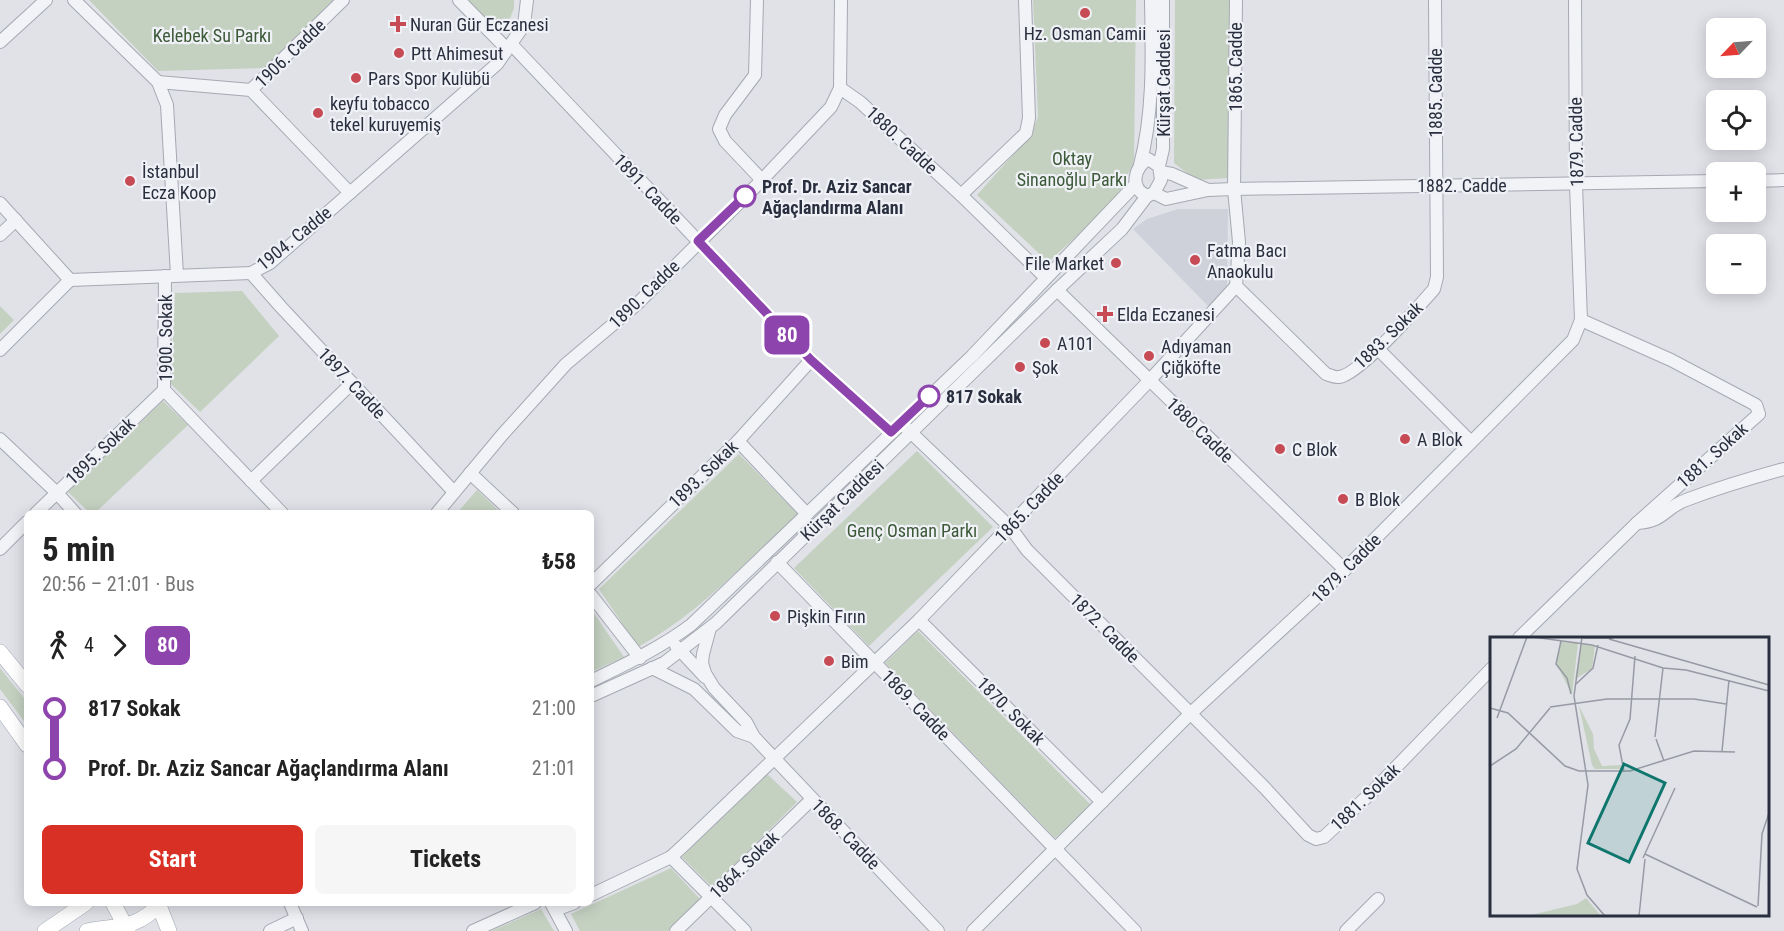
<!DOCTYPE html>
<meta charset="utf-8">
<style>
:root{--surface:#fff;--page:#f6f6f6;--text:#222;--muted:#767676;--accent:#d93025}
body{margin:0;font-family:"Roboto Condensed",sans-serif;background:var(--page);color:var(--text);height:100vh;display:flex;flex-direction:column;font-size:22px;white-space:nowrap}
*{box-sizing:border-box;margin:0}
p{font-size:20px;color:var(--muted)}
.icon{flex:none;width:33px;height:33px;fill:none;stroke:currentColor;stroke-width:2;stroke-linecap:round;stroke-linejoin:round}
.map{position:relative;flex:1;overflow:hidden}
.panel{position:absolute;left:24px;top:510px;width:570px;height:396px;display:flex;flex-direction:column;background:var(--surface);border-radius:9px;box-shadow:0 3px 15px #0003}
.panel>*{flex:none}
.badge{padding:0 12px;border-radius:9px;font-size:21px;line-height:39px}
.needle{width:39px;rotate:245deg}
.tools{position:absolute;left:1706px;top:18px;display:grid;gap:12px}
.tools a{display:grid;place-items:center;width:60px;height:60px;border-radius:9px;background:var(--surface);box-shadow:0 3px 15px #0003;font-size:30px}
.map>.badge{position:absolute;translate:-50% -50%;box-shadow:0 0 0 3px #fff}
.legs{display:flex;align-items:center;gap:9px;height:66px;padding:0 18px;font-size:20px}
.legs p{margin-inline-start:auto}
.head{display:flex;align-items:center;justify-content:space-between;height:102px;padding:0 18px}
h1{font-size:33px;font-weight:700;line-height:45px}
.button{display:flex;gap:12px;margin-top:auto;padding:12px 18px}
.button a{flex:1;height:69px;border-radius:9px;background:var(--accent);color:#fff;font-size:24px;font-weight:700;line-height:69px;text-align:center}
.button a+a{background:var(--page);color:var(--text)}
ul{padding:0 18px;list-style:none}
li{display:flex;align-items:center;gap:21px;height:60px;font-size:22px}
li i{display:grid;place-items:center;width:9px;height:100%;margin:0 8px;background:currentColor}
li i::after{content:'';width:15px;height:15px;margin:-8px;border:4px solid;border-radius:50%;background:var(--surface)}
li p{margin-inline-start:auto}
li:first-child i{background:linear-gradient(#0000 50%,currentColor 0)}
li:last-child i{background:linear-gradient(currentColor 50%,#0000 0)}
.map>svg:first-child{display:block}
.built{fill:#ced1da}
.green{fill:#c4d1c1}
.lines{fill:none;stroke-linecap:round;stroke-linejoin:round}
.minor-casing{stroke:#a5a9b2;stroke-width:14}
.major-casing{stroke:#a0a6b3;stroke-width:16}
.minor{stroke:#f2f3f7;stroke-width:12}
.major{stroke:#fff;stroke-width:15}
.line-1-casing{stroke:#fff;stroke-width:14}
.line-1{stroke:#8e44ad;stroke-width:9}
.poi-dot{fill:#c64b54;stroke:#eff1f6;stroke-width:2}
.stop-1-dot{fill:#fff;stroke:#8e44ad;stroke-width:3}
.labels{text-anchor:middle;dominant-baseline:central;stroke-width:4.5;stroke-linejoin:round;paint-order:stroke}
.poi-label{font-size:18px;fill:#292f3e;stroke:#eff1f6;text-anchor:start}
.park-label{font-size:18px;fill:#3b5937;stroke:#eff1f6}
.street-label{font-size:18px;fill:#292f3e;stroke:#eff1f6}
.stop-label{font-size:18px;font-weight:bold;fill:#292f3e;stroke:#eff1f6;text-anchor:start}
.inset-road{fill:none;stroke:#979aa4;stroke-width:1.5}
.view{fill:#0f766e;fill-opacity:0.15;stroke:#0f766e;stroke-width:3}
.inset-edge{fill:none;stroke:#292f3e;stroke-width:3}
</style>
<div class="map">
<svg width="1784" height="931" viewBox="0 0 1784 931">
<rect width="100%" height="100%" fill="#e0e2e8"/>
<path class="built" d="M 1178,209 L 1228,209 L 1227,292 L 1210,308 L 1133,229 L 1147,219 Z"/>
<g class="green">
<path d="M 89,0 L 333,0 L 267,68 L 158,71 Z"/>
<path d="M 463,0 L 514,0 L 514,8 L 506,29 L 489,24 Z"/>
<path d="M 1033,0 L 1136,0 L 1134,161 L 1115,202 L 1048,262 L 977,195 L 1030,136 L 1038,117 Z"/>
<path d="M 1175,0 L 1229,0 L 1229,178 L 1196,180 L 1174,163 Z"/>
<path d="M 242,291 L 279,336 L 200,412 L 171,384 L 175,293 Z"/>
<path d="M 0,306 L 14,320 L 0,334 Z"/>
<path d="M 163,401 L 188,425 L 95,513 L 90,513 L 68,492 Z"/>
<path d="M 917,451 L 993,527 L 869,646 L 794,568 Z"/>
<path d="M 739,454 L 798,514 C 747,560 699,614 638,647 L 599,589 Z"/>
<path d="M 477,490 L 501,513 L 457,513 Z"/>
<path d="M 591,609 L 624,657 L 591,672 Z"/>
<path d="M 918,631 L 1092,806 L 1055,838 L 885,663 Z"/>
<path d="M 0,668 L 27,702 L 27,725 L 0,689 Z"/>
<path d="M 766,773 L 797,802 L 712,887 L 682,857 Z"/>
<path d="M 671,868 L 700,899 L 668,931 L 580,931 L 571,914 Z"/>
<path d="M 541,909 L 554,931 L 491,931 Z"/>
</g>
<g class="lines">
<defs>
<g id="minor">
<path d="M 74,0 L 158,82 L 167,105 L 177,275"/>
<path d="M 459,0 L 507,49"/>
<path d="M 757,0 L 755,75 L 725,115 L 719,129 L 725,141 L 762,180"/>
<path d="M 0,42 L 46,0"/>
<path d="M 511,44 L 811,360 L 891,432"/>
<path d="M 158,82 L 251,90 L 343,0"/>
<path d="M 840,88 L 860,102 L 961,195 L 1046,278"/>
<path d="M 251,90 L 350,193"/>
<path d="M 1148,159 L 1159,166 L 1161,180 L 1154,193 L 1147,196 C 1129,188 1134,168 1148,159 Z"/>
<path d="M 1140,165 C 1154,112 1152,54 1151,0"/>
<path d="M 1159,166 L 1163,149 L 1163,0"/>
<path d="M 1161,172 L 1172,174 L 1208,190"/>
<path d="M 1755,181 L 1784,180"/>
<path d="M 1154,193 L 1166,199 L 1208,190 L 1234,189 L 1716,181"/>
<path d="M 961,195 L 1026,133 L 1029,118 L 1025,0"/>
<path d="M 0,203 L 70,280 L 251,273 L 270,263 L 497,64 L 524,25 L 527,0"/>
<path d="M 0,235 L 16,220"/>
<path d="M 251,273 L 281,307 L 454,492"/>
<path d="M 165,276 L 164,390 L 282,513"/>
<path d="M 1236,286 L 1326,374 C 1330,375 1336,378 1339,377 C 1359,375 1419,306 1434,289 L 1437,277 L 1435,0"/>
<path d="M 1057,290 L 1345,570"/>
<path d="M 1378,349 L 1471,442"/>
<path d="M 0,350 L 70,280"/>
<path d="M 901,423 L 1010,527 L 1027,550 L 1264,787 L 1308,835 L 1316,839 L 1324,837 L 1372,792 L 1492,668"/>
<path d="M 0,439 L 57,493 L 75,513"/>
<path d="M 738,441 L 807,514"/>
<path d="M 470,473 L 513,513"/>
<path d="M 251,481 L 352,383"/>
<path d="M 36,513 L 164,390"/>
<path d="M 437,513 L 502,435 L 566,364 L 636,305 L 762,180 L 831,107 L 840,88 L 841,0"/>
<path d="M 1637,523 C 1664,522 1664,508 1686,500 C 1718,488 1751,478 1784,469"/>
<path d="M 0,549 L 27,522"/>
<path d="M 777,562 L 1135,931"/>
<path d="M 591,584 L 738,441 L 811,360"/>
<path d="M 591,595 L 640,658"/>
<path d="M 919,620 L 1102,802"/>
<path d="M 710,628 L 703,654 L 702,663 L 705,673 L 714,688 L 746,722 L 754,737 L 938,931"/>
<path d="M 1519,638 L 1637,523 L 1759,414 L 1756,405 L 1671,360 L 1581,320"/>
<path d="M 676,646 L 705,677"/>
<path d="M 652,668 L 694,689 L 737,731 L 754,737"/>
<path d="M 591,681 C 626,664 660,648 691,625 L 972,356 L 1135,185"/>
<path d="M 591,696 L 664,663 L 716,623 L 1057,290 L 1122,229 L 1147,196"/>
<path d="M 671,857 L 745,931"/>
<path d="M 591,895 L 671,857 L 684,845 L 919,620 L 1149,381 L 1236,286 L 1239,242 L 1234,189 L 1236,0"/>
<path d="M 290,903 L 302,931"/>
<path d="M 551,903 L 566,931"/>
<path d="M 555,910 L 574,903"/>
<path d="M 270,931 L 297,918"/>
<path d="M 473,931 L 535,903"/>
<path d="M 676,931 L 812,799"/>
<path d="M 973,931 L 1190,714 L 1319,595 L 1573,340 L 1581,320 L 1576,185 L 1575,0"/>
<path d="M 1346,931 L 1378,899"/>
</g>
<g id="major">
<path d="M 0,652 L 27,685"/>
<path d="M 0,707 L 27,745"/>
<path d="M 113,903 L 128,931"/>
<path d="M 158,903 L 169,931"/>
<path d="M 45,931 L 86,903"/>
<path d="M 87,931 C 117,925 135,930 159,905"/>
</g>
</defs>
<use href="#minor" class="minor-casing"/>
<use href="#major" class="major-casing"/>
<use href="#minor" class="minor"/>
<use href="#major" class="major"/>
</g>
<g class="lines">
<defs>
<path id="line-1" d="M 745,196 L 698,241 L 811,360 L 891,432 L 929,396"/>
</defs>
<use href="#line-1" class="line-1-casing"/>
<use href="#line-1" class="line-1"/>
</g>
<g class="poi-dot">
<circle cx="1085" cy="13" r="6"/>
<path d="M395 15h6v6h6v6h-6v6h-6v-6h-6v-6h6z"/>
<circle cx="399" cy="53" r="6"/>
<circle cx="356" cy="78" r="6"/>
<circle cx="318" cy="113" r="6"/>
<circle cx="130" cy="181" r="6"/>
<circle cx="1195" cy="260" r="6"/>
<circle cx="1116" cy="263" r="6"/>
<path d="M1102 305h6v6h6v6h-6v6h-6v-6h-6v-6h6z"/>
<circle cx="1045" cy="343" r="6"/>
<circle cx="1149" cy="356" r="6"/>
<circle cx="1020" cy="367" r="6"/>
<circle cx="1405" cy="439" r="6"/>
<circle cx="1280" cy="449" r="6"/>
<circle cx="1343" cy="499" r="6"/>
<circle cx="775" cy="616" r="6"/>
<circle cx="829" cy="661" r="6"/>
</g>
<g class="stop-1-dot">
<circle cx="745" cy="196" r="10"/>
<circle cx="929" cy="396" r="10"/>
</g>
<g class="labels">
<g class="poi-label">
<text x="410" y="24">Nuran Gür Eczanesi</text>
<text x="1085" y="33" text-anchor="middle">Hz. Osman Camii</text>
<text x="411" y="53">Ptt Ahimesut</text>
<text x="368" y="78">Pars Spor Kulübü</text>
<text x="330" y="103">keyfu tobacco<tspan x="330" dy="21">tekel kuruyemiş</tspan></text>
<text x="142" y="171">İstanbul<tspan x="142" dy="21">Ecza Koop</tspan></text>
<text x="1207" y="250">Fatma Bacı<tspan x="1207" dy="21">Anaokulu</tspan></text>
<text x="1104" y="263" text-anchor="end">File Market</text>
<text x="1117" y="314">Elda Eczanesi</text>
<text x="1057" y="343">A101</text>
<text x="1161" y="346">Adıyaman<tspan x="1161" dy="21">Çiğköfte</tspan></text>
<text x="1032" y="367">Şok</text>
<text x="1417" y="439">A Blok</text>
<text x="1292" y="449">C Blok</text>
<text x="1355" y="499">B Blok</text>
<text x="787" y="616">Pişkin Fırın</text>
<text x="841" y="661">Bim</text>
</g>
<g class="park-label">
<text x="212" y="35">Kelebek Su Parkı</text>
<text x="1072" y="158">Oktay<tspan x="1072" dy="21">Sinanoğlu Parkı</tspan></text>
<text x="912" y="530">Genç Osman Parkı</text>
</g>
<g class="street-label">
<text transform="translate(290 53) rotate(-44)">1906. Cadde</text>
<text transform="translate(1235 67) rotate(-90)">1865. Cadde</text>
<text transform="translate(1163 83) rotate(-90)">Kürşat Caddesi</text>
<text transform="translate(1435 93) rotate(-90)">1885. Cadde</text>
<text transform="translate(902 140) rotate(43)">1880. Cadde</text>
<text transform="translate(1576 142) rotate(-91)">1879. Cadde</text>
<text x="1462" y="185">1882. Cadde</text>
<text transform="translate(648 189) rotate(46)">1891. Cadde</text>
<text transform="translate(294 238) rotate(-39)">1904. Cadde</text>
<text transform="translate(644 294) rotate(-44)">1890. Cadde</text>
<text transform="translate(1388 335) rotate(-44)">1883. Sokak</text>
<text transform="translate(165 338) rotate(-90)">1900. Sokak</text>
<text transform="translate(352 383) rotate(47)">1897. Cadde</text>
<text transform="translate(1200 430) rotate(44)">1880 Cadde</text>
<text transform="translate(100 451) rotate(-44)">1895. Sokak</text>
<text transform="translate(1712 455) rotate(-42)">1881. Sokak</text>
<text transform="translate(703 474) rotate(-44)">1893. Sokak</text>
<text transform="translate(842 500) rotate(-44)">Kürşat Caddesi</text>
<text transform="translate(1029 507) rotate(-46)">1865. Cadde</text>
<text transform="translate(1346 568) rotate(-45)">1879. Cadde</text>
<text transform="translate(1105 628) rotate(45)">1872. Cadde</text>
<text transform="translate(916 705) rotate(46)">1869. Cadde</text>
<text transform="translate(1011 711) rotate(45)">1870. Sokak</text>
<text transform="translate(1365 797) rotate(-44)">1881. Sokak</text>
<text transform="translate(846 834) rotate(46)">1868. Cadde</text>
<text transform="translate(744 865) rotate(-44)">1864. Sokak</text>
</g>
<g class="stop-label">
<text x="762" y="186">Prof. Dr. Aziz Sancar<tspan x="762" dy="21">Ağaçlandırma Alanı</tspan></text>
<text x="946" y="396">817 Sokak</text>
</g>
</g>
<g transform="translate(1490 637)">
<rect width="279" height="279" fill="#e0e2e8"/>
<path d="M 71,5 L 88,6 L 82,58 L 66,26 ZM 91,7 L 105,9 L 102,32 L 85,42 ZM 89,69 L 103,97 L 104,112 L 112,129 L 132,128 L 130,132 L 105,132 L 102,128 ZM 96,261 L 111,279 L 37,279 L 87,267 Z" fill="#c4d1c1"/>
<path class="inset-road" d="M 43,0 L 102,8 L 173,31 L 196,33 L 279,54M 92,0 L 84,59 L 98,148 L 87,232 L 97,258 L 115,279M 93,1 L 123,1M 119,2 L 279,48M 71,4 L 66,27 L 77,41 L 81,57M 86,47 L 103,31 L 108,8M 60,70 L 117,62 L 204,62 L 236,67M 0,71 L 18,76 L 75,129 L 89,134 L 140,134 L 204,114 L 245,115M 7,81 L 37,0M 165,100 L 173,31M 166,102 L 174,124M 232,114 L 239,43M 0,129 L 26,112 L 60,71M 134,135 L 129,108 L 140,82 L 145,19M 155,217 L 267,270M 153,221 L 185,151M 268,269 L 272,197 L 279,176M 149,279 L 155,222"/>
<path class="view" d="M 134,127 L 175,146 L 139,225 L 98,206 Z"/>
<rect width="279" height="279" class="inset-edge"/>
</g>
</svg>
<div class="tools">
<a><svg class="needle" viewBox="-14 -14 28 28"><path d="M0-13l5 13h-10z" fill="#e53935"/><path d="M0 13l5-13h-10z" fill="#767676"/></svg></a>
<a><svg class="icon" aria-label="locate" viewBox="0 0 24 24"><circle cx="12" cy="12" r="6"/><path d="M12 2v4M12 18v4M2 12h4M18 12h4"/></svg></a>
<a>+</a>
<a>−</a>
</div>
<b class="badge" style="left:787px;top:335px;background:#8e44ad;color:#fff">80</b>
<section class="panel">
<div class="head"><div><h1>5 min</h1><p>20:56 – 21:01 · Bus</p></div><b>₺58</b></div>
<div class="legs"><svg class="icon" aria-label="walk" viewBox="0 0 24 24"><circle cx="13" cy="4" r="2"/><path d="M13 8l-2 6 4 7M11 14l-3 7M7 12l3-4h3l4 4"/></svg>4<svg class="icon" aria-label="forward" viewBox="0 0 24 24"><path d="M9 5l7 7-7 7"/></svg><b class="badge" style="background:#8e44ad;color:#fff">80</b></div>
<ul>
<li><i style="color:#8e44ad"></i><b>817 Sokak</b><p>21:00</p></li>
<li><i style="color:#8e44ad"></i><b>Prof. Dr. Aziz Sancar Ağaçlandırma Alanı</b><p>21:01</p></li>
</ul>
<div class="button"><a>Start</a><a>Tickets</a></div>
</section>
</div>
